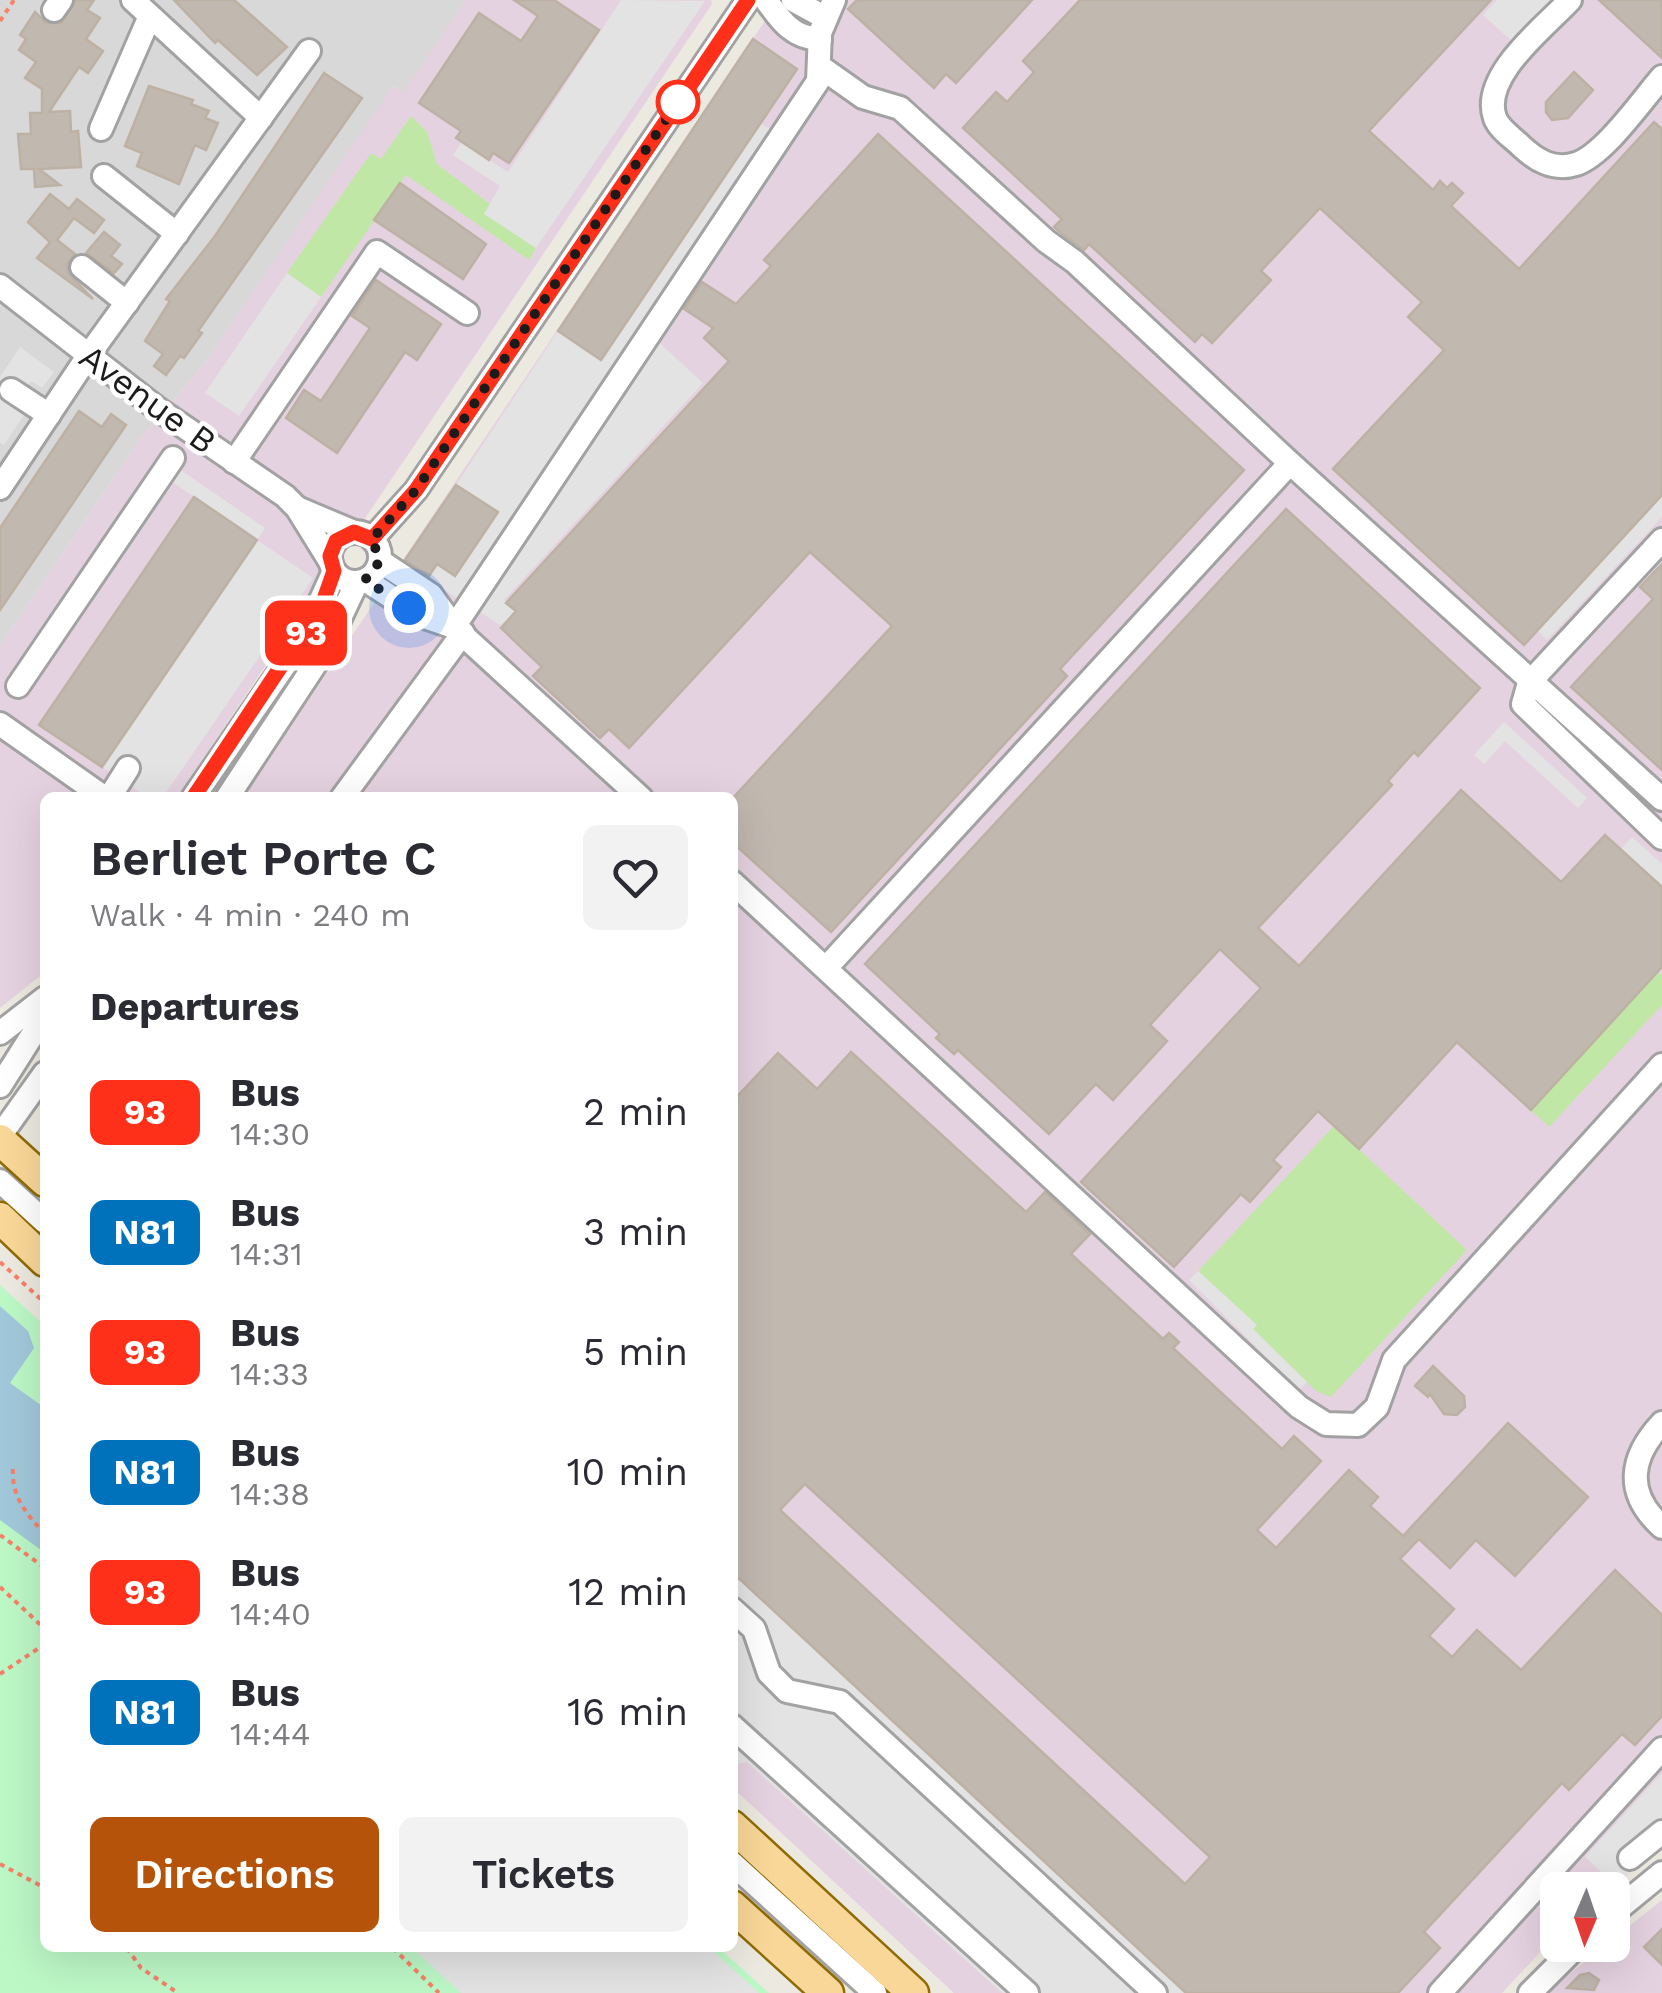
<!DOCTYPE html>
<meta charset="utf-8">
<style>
:root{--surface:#fff;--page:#f2f2f3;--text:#2b2b33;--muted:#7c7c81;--accent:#b45309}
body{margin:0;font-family:"Work Sans",sans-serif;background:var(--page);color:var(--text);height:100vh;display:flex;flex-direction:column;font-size:38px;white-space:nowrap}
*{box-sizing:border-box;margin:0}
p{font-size:32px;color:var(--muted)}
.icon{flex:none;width:55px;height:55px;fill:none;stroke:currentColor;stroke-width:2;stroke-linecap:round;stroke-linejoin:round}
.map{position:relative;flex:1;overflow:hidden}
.drawer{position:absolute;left:40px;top:792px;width:698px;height:1160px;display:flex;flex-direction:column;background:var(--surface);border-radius:15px;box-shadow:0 10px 40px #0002}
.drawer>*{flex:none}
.badge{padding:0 20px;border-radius:15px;font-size:35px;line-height:65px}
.needle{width:65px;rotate:182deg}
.controls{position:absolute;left:1540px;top:1872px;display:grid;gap:20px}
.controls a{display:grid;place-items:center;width:90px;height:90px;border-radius:15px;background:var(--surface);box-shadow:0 10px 40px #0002;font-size:50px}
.you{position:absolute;width:50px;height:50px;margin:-25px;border:8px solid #fff;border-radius:50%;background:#1a73e8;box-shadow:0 0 0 15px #1a73e833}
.map>.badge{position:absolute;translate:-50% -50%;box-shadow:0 0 0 5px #fff}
h2{padding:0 50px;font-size:38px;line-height:90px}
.round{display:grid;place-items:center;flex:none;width:105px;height:105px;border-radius:15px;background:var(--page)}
.head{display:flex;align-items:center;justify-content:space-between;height:170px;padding:0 50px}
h1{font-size:48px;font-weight:600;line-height:75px}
.cta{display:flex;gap:20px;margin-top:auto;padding:20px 50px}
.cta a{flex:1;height:115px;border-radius:15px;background:var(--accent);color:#fff;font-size:40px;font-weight:600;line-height:115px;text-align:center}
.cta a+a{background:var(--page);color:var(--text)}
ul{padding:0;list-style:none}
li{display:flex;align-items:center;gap:30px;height:120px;padding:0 50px}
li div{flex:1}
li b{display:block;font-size:38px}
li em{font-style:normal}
li .badge{min-width:110px;font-weight:700;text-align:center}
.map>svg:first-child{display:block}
.residential{fill:#d9d8d8}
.industrial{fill:#e5d2e0}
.grass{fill:#c1e7a6}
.park{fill:#bcf7c6}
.parking{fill:#e3e3e3}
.water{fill:#a1c8da}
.building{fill:#c1b8b0;stroke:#bdb1a3;stroke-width:2.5;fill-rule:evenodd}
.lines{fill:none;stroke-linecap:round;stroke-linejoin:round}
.minor-casing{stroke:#a2a2a2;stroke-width:28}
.major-casing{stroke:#8e6b03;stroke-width:35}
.path{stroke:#f68168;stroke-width:4;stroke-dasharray:5 5;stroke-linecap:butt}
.minor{stroke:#fff;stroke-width:22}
.major{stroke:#f9d798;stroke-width:30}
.line-casing{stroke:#fff;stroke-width:22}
.line{stroke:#ff301a;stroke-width:15}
.walk{stroke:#1b1b1b;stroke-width:10;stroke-dasharray:0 18}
.stop-dot{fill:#fff;stroke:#ff301a;stroke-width:5}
.labels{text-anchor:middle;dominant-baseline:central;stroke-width:9;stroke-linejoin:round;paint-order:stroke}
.street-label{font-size:35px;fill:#1b1b1b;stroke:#fff}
</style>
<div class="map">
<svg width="1662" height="1993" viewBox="0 0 1662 1993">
<rect width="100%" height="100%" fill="#ece9e0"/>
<path class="residential" d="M 0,0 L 466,0 L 404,93 L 394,86 L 204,364 L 142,437 L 0,645 Z"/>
<g class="industrial">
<path d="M 466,0 L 711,0 L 712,4 L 177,797 L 45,798 L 45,972 L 0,1008 L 0,645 L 142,437 L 204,364 L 393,86 L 404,92 Z"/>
<path d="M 779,0 L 1662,0 L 1662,1847 L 1609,1890 L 1558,1890 L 1557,1934 L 1502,1993 L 954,1993 L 733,1788 L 732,798 L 243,798 Z"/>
<path d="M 1662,1900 L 1662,1993 L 1546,1993 L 1605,1945 L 1612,1945 L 1613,1939 Z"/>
</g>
<g class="grass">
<path d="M 411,116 L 427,132 L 437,164 L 490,204 L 485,214 L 536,248 L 529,260 L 406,175 L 321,297 L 287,273 L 371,153 L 381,159 Z"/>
<path d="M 1658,972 L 1662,975 L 1662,1005 L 1549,1127 L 1531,1110 Z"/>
<path d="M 1334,1126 L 1467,1250 L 1331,1397 L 1316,1391 L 1253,1329 L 1256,1325 L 1198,1271 Z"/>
</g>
<path class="park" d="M 0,1285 L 45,1326 L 45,1948 L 719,1948 L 769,1993 L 0,1993 Z"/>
<g class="parking">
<path d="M 621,0 L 705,1 L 536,248 L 484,214 L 500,186 L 453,155 L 462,142 L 508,172 Z"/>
<path d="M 1497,0 L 1551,0 L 1513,42 L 1483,15 Z"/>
<path d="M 760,123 L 772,130 L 640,325 L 703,383 L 504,600 L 515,611 L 502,626 L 427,579 L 437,564 L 456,575 L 498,513 L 456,485 L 558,331 L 600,359 Z"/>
<path d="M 287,273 L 321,297 L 239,416 L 205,393 Z"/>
<path d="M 20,347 L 54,372 L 42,388 L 31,381 L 24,391 L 13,408 L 24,415 L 4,445 L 0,443 L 0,377 Z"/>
<path d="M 179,469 L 265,528 L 257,540 L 313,578 L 163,797 L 147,797 L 102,767 L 257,540 L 171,481 Z"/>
<path d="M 1662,495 L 1662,517 L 1547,640 L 1537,630 Z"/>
<path d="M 1504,722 L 1587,798 L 1578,808 L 1505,741 L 1484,764 L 1474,755 Z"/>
<path d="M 1632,837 L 1662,864 L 1662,887 L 1621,849 Z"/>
<path d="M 1198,1271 L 1257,1325 L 1253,1329 L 1307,1382 L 1299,1390 L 1189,1280 Z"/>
<path d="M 732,1572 L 1087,1902 L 1186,1993 L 1002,1993 L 747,1762 L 733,1765 Z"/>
<path d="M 1662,1773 L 1662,1847 L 1615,1885 L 1585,1857 Z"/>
<path d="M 418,1948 L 710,1948 L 759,1993 L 461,1993 L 415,1951 Z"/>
</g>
<path class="water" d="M 0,1306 L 28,1331 L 34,1348 L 10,1383 L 45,1408 L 45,1553 L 0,1520 Z"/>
<g class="building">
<path d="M 76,0 L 94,0 L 87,10 L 100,18 L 86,39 L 103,51 L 88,73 L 79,67 L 49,112 L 70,111 L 71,132 L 78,131 L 81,167 L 39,169 L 60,185 L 35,187 L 34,169 L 21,169 L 18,134 L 31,134 L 30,113 L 42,113 L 42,89 L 25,78 L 36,62 L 19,50 L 26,39 L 20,35 L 35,12 L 46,23 L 61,23 Z"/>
<path d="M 174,0 L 234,0 L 287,47 L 257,75 L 218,40 L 215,43 Z"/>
<path d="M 514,0 L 554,0 L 599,30 L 509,163 L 493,153 L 489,160 L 456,138 L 461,131 L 419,103 L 479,13 L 521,41 L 538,16 Z"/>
<path d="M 857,0 L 1032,0 L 956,83 L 946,74 L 934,88 L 848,9 Z"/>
<path d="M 1080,0 L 1491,0 L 1369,131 L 1433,190 L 1440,181 L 1447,188 L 1452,183 L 1463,193 L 1451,206 L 1519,269 L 1654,122 L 1662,129 L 1662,495 L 1524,645 L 1333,469 L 1444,350 L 1408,317 L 1422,302 L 1320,208 L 1261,271 L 1271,280 L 1212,343 L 1202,334 L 1195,342 L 1089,244 L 1084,250 L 1061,233 L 1054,227 L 1062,219 L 963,128 L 996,92 L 1007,102 L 1034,72 L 1023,61 Z"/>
<path d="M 1599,0 L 1662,0 L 1662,58 Z"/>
<path d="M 753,39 L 797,69 L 601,360 L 558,331 Z"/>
<path d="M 1574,72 L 1593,90 L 1568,118 L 1552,120 L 1546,112 L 1546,102 Z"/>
<path d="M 324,73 L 362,98 L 198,331 L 202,333 L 184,358 L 180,356 L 166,375 L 154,366 L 163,354 L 145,341 L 170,301 L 166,299 L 215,236 Z"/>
<path d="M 149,86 L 193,100 L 191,104 L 209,111 L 205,118 L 218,123 L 206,150 L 195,145 L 179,184 L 137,166 L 142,153 L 125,146 Z"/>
<path d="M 878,134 L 1244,470 L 1060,669 L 1067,676 L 831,932 L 732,842 L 732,799 L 892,626 L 810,552 L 629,748 L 609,729 L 600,738 L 533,676 L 542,667 L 501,628 L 516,611 L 506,603 L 729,361 L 704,338 L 713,328 L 684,309 L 702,282 L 736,304 L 771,266 L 764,260 Z"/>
<path d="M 400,183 L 486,244 L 463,279 L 374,220 Z"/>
<path d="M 50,194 L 69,209 L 77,199 L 104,220 L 94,233 L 74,218 L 57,240 L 75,254 L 67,264 L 68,273 L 93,299 L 37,258 L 50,242 L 28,222 Z"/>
<path d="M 104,232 L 120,245 L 111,256 L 122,264 L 114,273 L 86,253 Z"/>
<path d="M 376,280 L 441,324 L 417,360 L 405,352 L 337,453 L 286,418 L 304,390 L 321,401 L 370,328 L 352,316 Z"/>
<path d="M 79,411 L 102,427 L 111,414 L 126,425 L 0,610 L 0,528 Z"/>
<path d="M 456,485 L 498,512 L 455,576 L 437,564 L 429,576 L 405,560 Z"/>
<path d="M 194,497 L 257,540 L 102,767 L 39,725 Z"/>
<path d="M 1286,509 L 1480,688 L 1418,756 L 1414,752 L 1388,781 L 1392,785 L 1258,928 L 1299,966 L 1461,790 L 1561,882 L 1605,835 L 1662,887 L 1662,967 L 1531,1110 L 1457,1042 L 1359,1149 L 1318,1111 L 1273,1160 L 1281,1167 L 1250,1202 L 1241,1194 L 1174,1267 L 1081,1182 L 1261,988 L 1220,949 L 1150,1025 L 1167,1041 L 1113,1100 L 1096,1084 L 1049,1134 L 958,1050 L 954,1054 L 936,1038 L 940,1034 L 865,964 Z"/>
<path d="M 1662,564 L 1662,770 L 1571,687 L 1653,599 L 1640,587 Z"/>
<path d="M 851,1052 L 1026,1212 L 1045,1192 L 1090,1234 L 1071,1254 L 1163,1339 L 1169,1333 L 1179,1342 L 1173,1348 L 1282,1449 L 1294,1436 L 1321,1461 L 1257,1530 L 1276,1548 L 1349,1470 L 1378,1497 L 1370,1506 L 1403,1536 L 1508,1423 L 1588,1497 L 1515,1576 L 1476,1540 L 1450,1568 L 1419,1539 L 1400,1559 L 1454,1609 L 1429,1636 L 1452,1657 L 1477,1630 L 1521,1670 L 1615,1570 L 1662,1615 L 1662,1716 L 1635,1745 L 1622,1734 L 1569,1790 L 1562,1783 L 1424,1932 L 1440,1948 L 1398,1993 L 1186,1993 L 732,1572 L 732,1102 L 778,1053 L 817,1089 ZM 805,1484 L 1210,1857 L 1185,1884 L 780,1510 Z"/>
<path d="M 1433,1366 L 1464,1396 L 1465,1407 L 1457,1415 L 1444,1414 L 1430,1394 L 1428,1397 L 1415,1386 Z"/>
<path d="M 1662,1929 L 1662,1965 L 1644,1947 Z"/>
<path d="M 1589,1973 L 1599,1980 L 1594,1990 L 1567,1988 L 1580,1975 Z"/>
</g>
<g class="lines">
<defs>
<g id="minor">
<path d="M 133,0 L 261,118"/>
<path d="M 766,0 C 781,21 793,38 820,39"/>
<path d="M 793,0 L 826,18"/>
<path d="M 1570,0 C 1545,27 1480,76 1495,118 C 1499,129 1513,138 1521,146 C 1536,160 1553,171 1576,164 C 1604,155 1642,100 1662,77"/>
<path d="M 54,10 L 61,0"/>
<path d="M 822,68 L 863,97 L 900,108 L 1046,241 L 1075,262 L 1290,463"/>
<path d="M 101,129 L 150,16"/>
<path d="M 104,176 L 177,234"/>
<path d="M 82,267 L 127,303"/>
<path d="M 0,286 L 158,409 L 285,496 L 297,508 L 331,563"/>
<path d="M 11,390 L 49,415"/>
<path d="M 234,462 L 377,252 L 467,313"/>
<path d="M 0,488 L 88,356 L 309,51"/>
<path d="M 297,508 L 354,532"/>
<circle cx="355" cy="557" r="25"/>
<path d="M 372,539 L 416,490 L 748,0"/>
<path d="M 1662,540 L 1529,683 L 1523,704 L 1662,838"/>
<path d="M 380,561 L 431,595 L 454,627 L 641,798"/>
<path d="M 365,580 L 419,615 L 454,627"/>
<path d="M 454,627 L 818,81 L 820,33 L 834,0"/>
<path d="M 18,686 L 173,458"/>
<path d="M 0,724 L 105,798"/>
<path d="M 109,798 L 128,768"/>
<path d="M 193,798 L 304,637 L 334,571"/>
<path d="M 227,798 L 326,648 L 357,582"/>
<path d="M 342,798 L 463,633"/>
<path d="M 732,882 L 1299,1407 L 1326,1424 L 1358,1425 L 1377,1407 L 1394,1360 L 1662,1065"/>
<path d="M 826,968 L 1290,463 L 1662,799"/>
<path d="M 0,1033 L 45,998"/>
<path d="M 0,1086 L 45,1015"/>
<path d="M 0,1136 L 45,1073"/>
<path d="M 0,1181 L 45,1222"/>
<path d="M 1662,1423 C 1630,1457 1624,1493 1662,1527"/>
<path d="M 732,1609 L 754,1629 L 769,1673 L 787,1691 L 840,1702 L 1155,1993"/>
<path d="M 732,1726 L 1027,1993"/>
<path d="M 1630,1858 L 1662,1832"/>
<path d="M 732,1863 L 875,1993"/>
<path d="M 1612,1914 L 1662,1873"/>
<path d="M 1440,1993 L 1662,1749"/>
<path d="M 1530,1993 L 1578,1945"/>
</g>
<g id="major">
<path d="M 0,1140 L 45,1181"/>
<path d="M 0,1218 L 45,1261"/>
<path d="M 732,1826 L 913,1993"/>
<path d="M 732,1906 L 828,1993"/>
</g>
</defs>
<use href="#minor" class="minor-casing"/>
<use href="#major" class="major-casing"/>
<g class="path">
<path d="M 0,21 L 14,0"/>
<path d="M 0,1262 L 45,1303"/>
<path d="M 13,1469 C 11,1496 27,1515 45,1534"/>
<path d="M 0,1535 L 45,1568"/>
<path d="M 0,1587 L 45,1629"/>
<path d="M 0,1674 L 45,1644"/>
<path d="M 0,1864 L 45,1888"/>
<path d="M 127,1948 L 141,1968 L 178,1993"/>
<path d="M 393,1948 L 439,1993"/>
</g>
<use href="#minor" class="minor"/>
<use href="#major" class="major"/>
</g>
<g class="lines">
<defs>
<path id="line" d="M 193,798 L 322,605 L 334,571 L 330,556 L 336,541 L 354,532 L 372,539 L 416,490 L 748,0"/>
</defs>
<use href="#line" class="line-casing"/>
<use href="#line" class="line"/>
<path class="walk" d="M 409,608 L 365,580 L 380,561 L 372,539 L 416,490 L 678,102"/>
</g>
<circle class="stop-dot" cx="678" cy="102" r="20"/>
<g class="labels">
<g class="street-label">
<text transform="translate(148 399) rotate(36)">Avenue B</text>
</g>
</g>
</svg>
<div class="controls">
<a><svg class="needle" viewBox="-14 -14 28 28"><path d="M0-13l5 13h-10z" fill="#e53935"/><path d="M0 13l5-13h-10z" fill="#7c7c81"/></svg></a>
</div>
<div class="you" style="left:409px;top:608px"></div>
<b class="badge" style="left:306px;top:633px;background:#ff301a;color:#fff">93</b>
<section class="drawer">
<div class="head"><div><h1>Berliet Porte C</h1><p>Walk · 4 min · 240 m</p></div><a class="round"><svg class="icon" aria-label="heart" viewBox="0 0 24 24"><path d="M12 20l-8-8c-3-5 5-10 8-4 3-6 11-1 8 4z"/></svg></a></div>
<h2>Departures</h2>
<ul>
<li><span class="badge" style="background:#ff301a;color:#fff">93</span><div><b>Bus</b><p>14:30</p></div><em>2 min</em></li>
<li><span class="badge" style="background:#0072bc;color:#fff">N81</span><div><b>Bus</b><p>14:31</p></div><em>3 min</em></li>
<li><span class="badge" style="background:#ff301a;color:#fff">93</span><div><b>Bus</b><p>14:33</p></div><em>5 min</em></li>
<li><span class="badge" style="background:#0072bc;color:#fff">N81</span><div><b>Bus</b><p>14:38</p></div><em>10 min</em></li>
<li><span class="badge" style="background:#ff301a;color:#fff">93</span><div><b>Bus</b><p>14:40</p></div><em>12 min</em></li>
<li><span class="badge" style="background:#0072bc;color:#fff">N81</span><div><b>Bus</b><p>14:44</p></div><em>16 min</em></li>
</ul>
<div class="cta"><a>Directions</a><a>Tickets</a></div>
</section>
</div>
